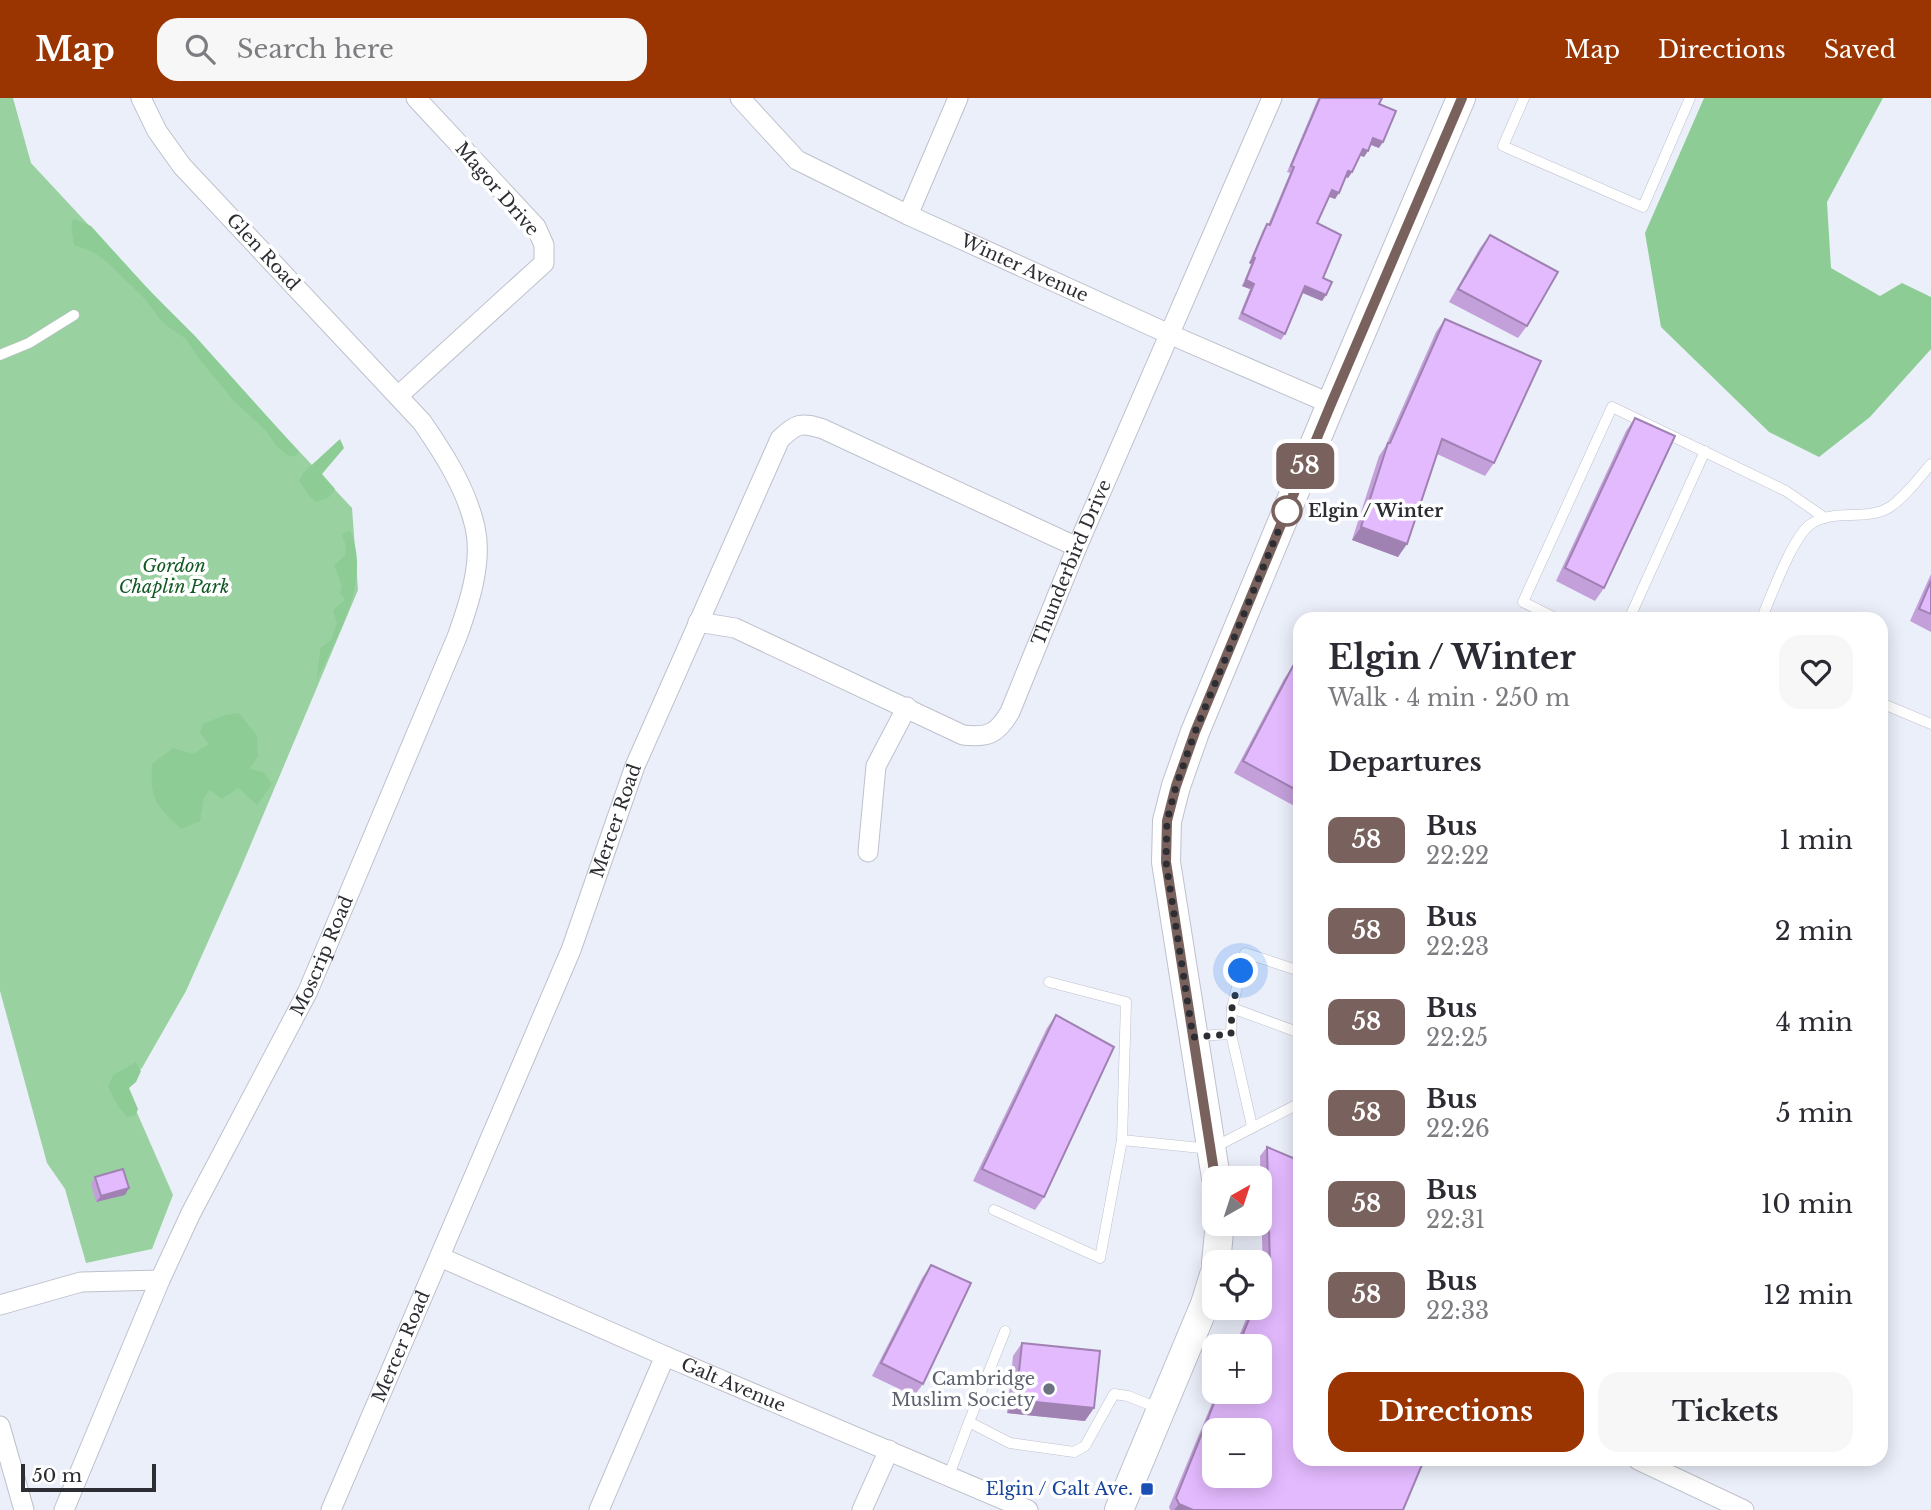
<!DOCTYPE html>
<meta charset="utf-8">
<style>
:root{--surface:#fff;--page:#f7f7f7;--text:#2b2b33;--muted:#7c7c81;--accent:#9a3501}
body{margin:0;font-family:"Libre Baskerville",serif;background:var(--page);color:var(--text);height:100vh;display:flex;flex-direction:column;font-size:26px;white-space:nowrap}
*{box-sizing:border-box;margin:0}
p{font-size:23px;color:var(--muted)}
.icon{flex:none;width:38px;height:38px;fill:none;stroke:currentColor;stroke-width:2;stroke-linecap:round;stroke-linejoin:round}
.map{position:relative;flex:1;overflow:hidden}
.sheet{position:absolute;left:1293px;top:514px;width:595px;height:854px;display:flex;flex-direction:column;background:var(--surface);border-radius:21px;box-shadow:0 4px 18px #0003}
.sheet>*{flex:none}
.badge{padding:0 14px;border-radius:10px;font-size:24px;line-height:46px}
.needle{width:46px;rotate:39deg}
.tools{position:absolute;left:1202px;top:1068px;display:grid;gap:14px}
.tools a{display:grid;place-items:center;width:70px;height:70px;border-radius:14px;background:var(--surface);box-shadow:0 4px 18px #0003;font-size:35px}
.scale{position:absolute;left:21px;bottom:18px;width:135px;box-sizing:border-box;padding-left:7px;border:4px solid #2d2e33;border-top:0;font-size:19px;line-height:24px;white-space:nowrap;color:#2d2e33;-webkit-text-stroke:5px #fff;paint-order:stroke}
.you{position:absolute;width:35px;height:35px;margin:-18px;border:5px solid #fff;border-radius:50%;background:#1a73e8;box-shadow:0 0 0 10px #1a73e833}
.map>.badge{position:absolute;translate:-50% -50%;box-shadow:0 0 0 4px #fff}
h2{padding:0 35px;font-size:26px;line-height:63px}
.round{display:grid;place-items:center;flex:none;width:74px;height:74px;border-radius:21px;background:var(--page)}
.head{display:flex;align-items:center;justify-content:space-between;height:119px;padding:0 35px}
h1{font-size:33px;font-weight:700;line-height:52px}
.action{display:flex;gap:14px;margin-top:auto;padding:14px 35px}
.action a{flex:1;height:80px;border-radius:21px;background:var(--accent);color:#fff;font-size:28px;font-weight:700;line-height:80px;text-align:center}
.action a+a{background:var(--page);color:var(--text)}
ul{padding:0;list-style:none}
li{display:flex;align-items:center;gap:21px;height:91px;padding:0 35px}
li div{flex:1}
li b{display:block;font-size:26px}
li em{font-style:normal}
li .badge{min-width:77px;font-weight:700;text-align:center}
header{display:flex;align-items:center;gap:42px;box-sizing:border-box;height:98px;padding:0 35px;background:var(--accent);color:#fff}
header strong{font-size:33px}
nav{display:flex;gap:38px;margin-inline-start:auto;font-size:24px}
.search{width:490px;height:63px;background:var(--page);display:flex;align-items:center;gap:18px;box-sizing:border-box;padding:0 24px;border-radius:21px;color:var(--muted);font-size:26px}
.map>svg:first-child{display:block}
.green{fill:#9ad1a0}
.forest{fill:#8dcd95}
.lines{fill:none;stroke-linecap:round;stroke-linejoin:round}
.lane-casing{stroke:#bec1cc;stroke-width:11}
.street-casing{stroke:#bec1cc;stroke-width:21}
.secondary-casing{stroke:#bec1cc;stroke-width:30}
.lane{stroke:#fff;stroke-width:10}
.street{stroke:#fff;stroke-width:19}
.secondary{stroke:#fff;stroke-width:28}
.wall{fill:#c4a0db}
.shaded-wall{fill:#a082b2}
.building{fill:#e4baff;stroke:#a082b2;stroke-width:2;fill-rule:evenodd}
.line-casing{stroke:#fff;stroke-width:16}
.line{stroke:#79625d;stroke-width:10}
.walk{stroke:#2d2e33;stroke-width:7;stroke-dasharray:0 12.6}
.stop-dot{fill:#fff;stroke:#79625d;stroke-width:3.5}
.worship-dot{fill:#6b7280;stroke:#fff;stroke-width:2.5}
.transit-dot{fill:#1a4fb4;stroke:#fff;stroke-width:2.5}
.labels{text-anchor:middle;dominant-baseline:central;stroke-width:7;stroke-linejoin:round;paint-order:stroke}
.street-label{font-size:18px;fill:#2d2e33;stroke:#fff}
.stop-label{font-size:18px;font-weight:bold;fill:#2d2e33;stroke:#fff;text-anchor:start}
.park-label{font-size:18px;font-style:italic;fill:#125824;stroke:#fff}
.worship-label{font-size:18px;fill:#5b616d;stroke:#fff;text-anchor:end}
.transit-label{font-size:18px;fill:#164399;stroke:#fff;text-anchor:end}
</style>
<header>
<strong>Map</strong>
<div class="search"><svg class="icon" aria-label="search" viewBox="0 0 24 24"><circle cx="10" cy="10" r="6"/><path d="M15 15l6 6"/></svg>Search here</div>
<nav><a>Map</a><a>Directions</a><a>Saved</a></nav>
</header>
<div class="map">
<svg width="1931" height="1412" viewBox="0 0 1931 1412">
<rect width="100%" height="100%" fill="#ebeffa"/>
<path class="green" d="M 0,0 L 13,0 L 31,65 L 352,410 L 358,492 L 240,772 L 186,893 L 142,970 L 124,985 L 173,1097 L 152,1151 L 86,1165 L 65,1091 L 47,1065 L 0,893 Z"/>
<g class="forest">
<path d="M 1704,0 L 1883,0 L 1827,104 L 1831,170 L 1880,198 L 1902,185 L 1931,199 L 1931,251 L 1870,319 L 1819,359 L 1769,334 L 1661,229 L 1645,135 Z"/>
<path d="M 74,121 L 91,128 L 148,191 L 195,238 L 299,354 L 294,358 L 288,358 L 276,347 L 266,333 L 233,302 L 197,258 L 186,241 L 163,225 L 144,200 L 107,164 L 93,154 L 74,147 L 71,125 Z"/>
<path d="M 340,341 L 344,350 L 322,376 L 335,391 L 328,400 L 317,404 L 311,400 L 299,383 L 303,375 Z"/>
<path d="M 350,432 C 372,484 338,535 317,582 C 317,570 320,561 320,550 L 331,542 L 337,525 L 333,512 L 345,502 L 340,495 L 342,488 L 334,467 L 345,458 L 346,449 L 342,436 Z"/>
<path d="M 239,615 L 257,638 L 258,659 L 249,671 L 263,674 L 272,686 L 257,707 L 238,690 L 222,701 L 209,692 L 204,700 L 200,723 L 181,731 C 155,706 150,702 152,666 L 173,650 L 193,656 L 209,646 L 200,635 L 203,626 L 225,617 Z"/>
<path d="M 136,964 L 141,973 L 136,984 L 129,990 L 138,1011 L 135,1018 L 127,1019 L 119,1010 L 108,989 L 113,977 Z"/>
</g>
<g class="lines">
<defs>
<g id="lane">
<path d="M 1524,0 L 1503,48 L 1643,109 L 1690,0"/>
<path d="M 0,257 L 29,245 L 74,217"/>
<path d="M 1629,521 L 1705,353"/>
<path d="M 1559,522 L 1523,504 L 1612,309 L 1786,393 L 1825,420"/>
<path d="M 1761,522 C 1771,499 1792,439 1811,426 C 1834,410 1866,424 1890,409 C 1906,398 1919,380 1931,366"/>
<path d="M 1881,605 L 1931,626"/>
<path d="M 1232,910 L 1300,935"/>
<path d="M 1231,936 L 1252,1028"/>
<path d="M 1197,938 L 1231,936 L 1232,910 L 1245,855 L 1300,873"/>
<path d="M 1122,1042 L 1211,1051 L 1300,1005"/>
<path d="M 994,1112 L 1100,1160 L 1122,1042 L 1126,904 L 1049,884"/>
<path d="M 969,1324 L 1005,1233"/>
<path d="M 949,1377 L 969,1324 L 1010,1345 L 1074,1354 L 1085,1348 L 1114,1296 L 1128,1298 L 1158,1310"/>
</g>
<g id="street">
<path id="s1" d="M 740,0 L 797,62 L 908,117 L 1169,236 L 1331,306"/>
<path d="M 908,117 L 958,0"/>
<path d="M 398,298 L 544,165 L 544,147 L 536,129 L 416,0"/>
<path id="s2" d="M 698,524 L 735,530 L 963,637 C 988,640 997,636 1010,614 L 1077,449 L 1272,0"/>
<path d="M 868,754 L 876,668 L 907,609"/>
<path id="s3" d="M 440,1159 L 665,1258 L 1028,1412"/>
<path d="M 0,1207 L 81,1184 L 160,1182"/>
<path d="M 0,1328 L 24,1412"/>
<path d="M 1638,1362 L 1744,1412"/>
<path id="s4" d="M 64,1412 L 160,1182 L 191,1115 L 308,893 L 457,539 C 469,506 483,464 475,429 C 466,390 444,356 422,324 L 182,68 L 157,33 L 141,0"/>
<path id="s5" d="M 331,1412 L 571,852 L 635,668 L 780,341 C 797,325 801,324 823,331 L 1077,449"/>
<path d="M 599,1412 L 665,1258"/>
<path d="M 862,1412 L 889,1352"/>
</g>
<g id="secondary">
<path d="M 1216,1080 L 1166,764 L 1167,723 L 1176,688 L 1195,634 L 1331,306 L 1461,0"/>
<path d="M 1216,1164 L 1220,1125"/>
<path d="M 1119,1412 L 1205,1206 L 1214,1177"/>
</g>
</defs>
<use href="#lane" class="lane-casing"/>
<use href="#street" class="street-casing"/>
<use href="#secondary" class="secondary-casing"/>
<use href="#lane" class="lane"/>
<use href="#street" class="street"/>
<use href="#secondary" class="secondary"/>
</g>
<g class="wall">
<path d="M 1318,0 L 1382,0 L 1379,6 L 1379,50 L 1371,47 L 1364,59 L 1360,57 L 1352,74 L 1348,80 L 1345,79 L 1335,101 L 1329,99 L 1317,125 L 1323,180 L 1326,197 L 1322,203 L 1302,195 L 1285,236 L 1281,242 L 1238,221 L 1250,191 L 1242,188 L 1251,166 L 1249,165 L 1263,132 L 1267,126 L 1268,127 L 1290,75 L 1287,74 Z"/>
<path d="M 1490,137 L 1527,228 L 1518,240 L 1449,204 L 1480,150 Z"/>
<path d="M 1445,221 L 1494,365 L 1485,378 L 1437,356 L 1398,459 L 1352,442 L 1379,358 L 1385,349 L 1436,234 Z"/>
<path d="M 1635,320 L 1604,490 L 1595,503 L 1556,483 L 1626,333 Z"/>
<path d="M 1931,476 L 1931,534 L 1910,523 Z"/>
<path d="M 1293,568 L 1300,572 L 1300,711 L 1234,675 L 1284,581 Z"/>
<path d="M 1056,917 L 1044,1099 L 1035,1112 L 973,1083 L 1047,930 Z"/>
<path d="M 1267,1049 L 1403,1412 L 1170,1412 L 1169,1409 L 1217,1293 L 1260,1293 L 1260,1248 L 1235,1248 L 1251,1209 L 1260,1209 L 1260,1187 L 1263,1180 L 1260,1058 Z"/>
<path d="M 95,1079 L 125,1097 L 96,1104 L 91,1086 Z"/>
<path d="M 931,1167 L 923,1286 L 914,1298 L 872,1278 L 922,1180 Z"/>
<path d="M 1022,1245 L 1085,1323 L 1007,1315 L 1013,1258 Z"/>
</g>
<g class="shaded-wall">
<path d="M 1373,40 L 1383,44 L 1379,50 L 1369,46 Z"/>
<path d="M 1363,51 L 1368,53 L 1364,59 L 1359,57 Z"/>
<path d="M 1348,73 L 1352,74 L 1348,80 L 1344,78 Z"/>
<path d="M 1332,92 L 1339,95 L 1335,101 L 1328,98 Z"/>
<path d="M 1253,159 L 1255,160 L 1251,166 L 1249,165 Z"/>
<path d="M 1246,182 L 1254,186 L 1250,191 L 1242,188 Z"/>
<path d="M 1305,188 L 1326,197 L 1322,203 L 1301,194 Z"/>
<path d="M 1361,429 L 1407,446 L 1398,459 L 1352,442 Z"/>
<path d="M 129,1090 L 125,1097 L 96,1104 L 101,1098 Z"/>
<path d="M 1016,1302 L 1094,1310 L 1085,1323 L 1007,1315 Z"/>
<path d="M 1179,1406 L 1193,1412 L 1174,1412 Z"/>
</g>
<g class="building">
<path d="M 1320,0 L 1382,0 L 1379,6 L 1396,13 L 1383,44 L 1373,40 L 1368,53 L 1363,51 L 1352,74 L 1348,73 L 1339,95 L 1332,92 L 1317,125 L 1341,137 L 1323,180 L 1332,184 L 1326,197 L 1305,188 L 1285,236 L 1242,215 L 1254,186 L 1246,182 L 1255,160 L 1253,159 L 1267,126 L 1270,127 L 1294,69 L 1291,68 Z"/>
<path d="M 1490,137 L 1558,174 L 1527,228 L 1458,191 Z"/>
<path d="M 1445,221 L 1541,263 L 1494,365 L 1442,341 L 1407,446 L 1361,429 L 1388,345 L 1390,345 Z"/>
<path d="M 1635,320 L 1675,338 L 1604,490 L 1565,470 Z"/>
<path d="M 1931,483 L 1931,516 L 1919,511 Z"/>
<path d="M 1293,568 L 1300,572 L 1300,694 L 1243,663 Z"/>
<path d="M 1056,917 L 1114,949 L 1044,1099 L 982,1071 Z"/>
<path d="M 1267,1049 L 1300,1063 L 1300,1362 L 1424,1362 L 1403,1412 L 1193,1412 L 1179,1406 L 1176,1400 L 1219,1293 L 1260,1293 L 1260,1248 L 1238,1248 L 1254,1209 L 1260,1209 L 1260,1194 L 1270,1170 ZM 1214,1332 L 1260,1332 L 1260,1377 L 1214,1377 Z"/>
<path d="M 123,1071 L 129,1090 L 101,1098 L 95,1079 Z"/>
<path d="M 931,1167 L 971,1185 L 923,1286 L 881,1265 Z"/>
<path d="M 1022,1245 L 1100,1253 L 1094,1310 L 1016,1302 Z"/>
</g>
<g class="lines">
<defs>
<path id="line" d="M 1215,1080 L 1166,764 L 1167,723 L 1176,688 L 1195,634 L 1331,306 L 1462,0"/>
</defs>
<use href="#line" class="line-casing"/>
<use href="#line" class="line"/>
<path class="walk" d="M 1241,873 L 1232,910 L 1231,936 L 1193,939 L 1166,764 L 1167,723 L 1176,688 L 1195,634 L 1289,407 L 1287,413"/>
</g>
<circle class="stop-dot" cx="1287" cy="413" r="14"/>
<circle class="worship-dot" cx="1049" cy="1291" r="7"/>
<rect class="transit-dot" x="1140" y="1384" width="14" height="14" rx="3.5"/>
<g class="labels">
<g class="street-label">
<text transform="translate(497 91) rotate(49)">Magor Drive</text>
<text transform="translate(263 154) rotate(47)">Glen Road</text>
<text stroke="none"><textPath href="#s1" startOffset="336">Winter Avenue</textPath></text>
<text stroke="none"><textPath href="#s2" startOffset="508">Thunderbird Drive</textPath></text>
<text stroke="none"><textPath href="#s5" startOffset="746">Mercer Road</textPath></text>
<text stroke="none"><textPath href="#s4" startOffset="612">Moscrip Road</textPath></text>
<text stroke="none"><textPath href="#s5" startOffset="178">Mercer Road</textPath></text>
<text stroke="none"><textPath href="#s3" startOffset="320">Galt Avenue</textPath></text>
</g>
<g class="stop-label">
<text x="1308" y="413">Elgin / Winter</text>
</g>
<g class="park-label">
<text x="174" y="468">Gordon<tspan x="174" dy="21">Chaplin Park</tspan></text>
</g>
<g class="worship-label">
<text x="1035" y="1281">Cambridge<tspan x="1035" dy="21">Muslim Society</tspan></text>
</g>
<g class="transit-label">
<text x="1133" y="1391">Elgin / Galt Ave.</text>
</g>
</g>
</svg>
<div class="tools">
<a><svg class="needle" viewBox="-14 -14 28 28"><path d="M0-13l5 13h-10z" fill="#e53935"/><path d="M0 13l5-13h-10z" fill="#7c7c81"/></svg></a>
<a><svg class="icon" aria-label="locate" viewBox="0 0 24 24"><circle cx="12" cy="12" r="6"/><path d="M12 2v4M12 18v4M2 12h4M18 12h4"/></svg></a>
<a>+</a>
<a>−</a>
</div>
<div class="scale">50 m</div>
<div class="you" style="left:1241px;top:873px"></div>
<b class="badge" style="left:1305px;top:368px;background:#79625d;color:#fff">58</b>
<section class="sheet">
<div class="head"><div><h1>Elgin / Winter</h1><p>Walk · 4 min · 250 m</p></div><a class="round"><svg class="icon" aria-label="heart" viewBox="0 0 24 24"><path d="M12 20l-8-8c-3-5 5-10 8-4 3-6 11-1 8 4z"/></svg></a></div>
<h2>Departures</h2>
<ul>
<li><span class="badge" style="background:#79625d;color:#fff">58</span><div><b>Bus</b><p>22:22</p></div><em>1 min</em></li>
<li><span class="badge" style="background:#79625d;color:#fff">58</span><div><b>Bus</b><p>22:23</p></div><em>2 min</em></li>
<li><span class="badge" style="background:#79625d;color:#fff">58</span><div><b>Bus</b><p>22:25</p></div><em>4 min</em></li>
<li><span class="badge" style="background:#79625d;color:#fff">58</span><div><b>Bus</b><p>22:26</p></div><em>5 min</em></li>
<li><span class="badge" style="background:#79625d;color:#fff">58</span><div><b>Bus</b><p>22:31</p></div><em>10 min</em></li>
<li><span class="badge" style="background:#79625d;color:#fff">58</span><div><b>Bus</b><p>22:33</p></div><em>12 min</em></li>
</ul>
<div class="action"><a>Directions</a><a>Tickets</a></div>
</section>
</div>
